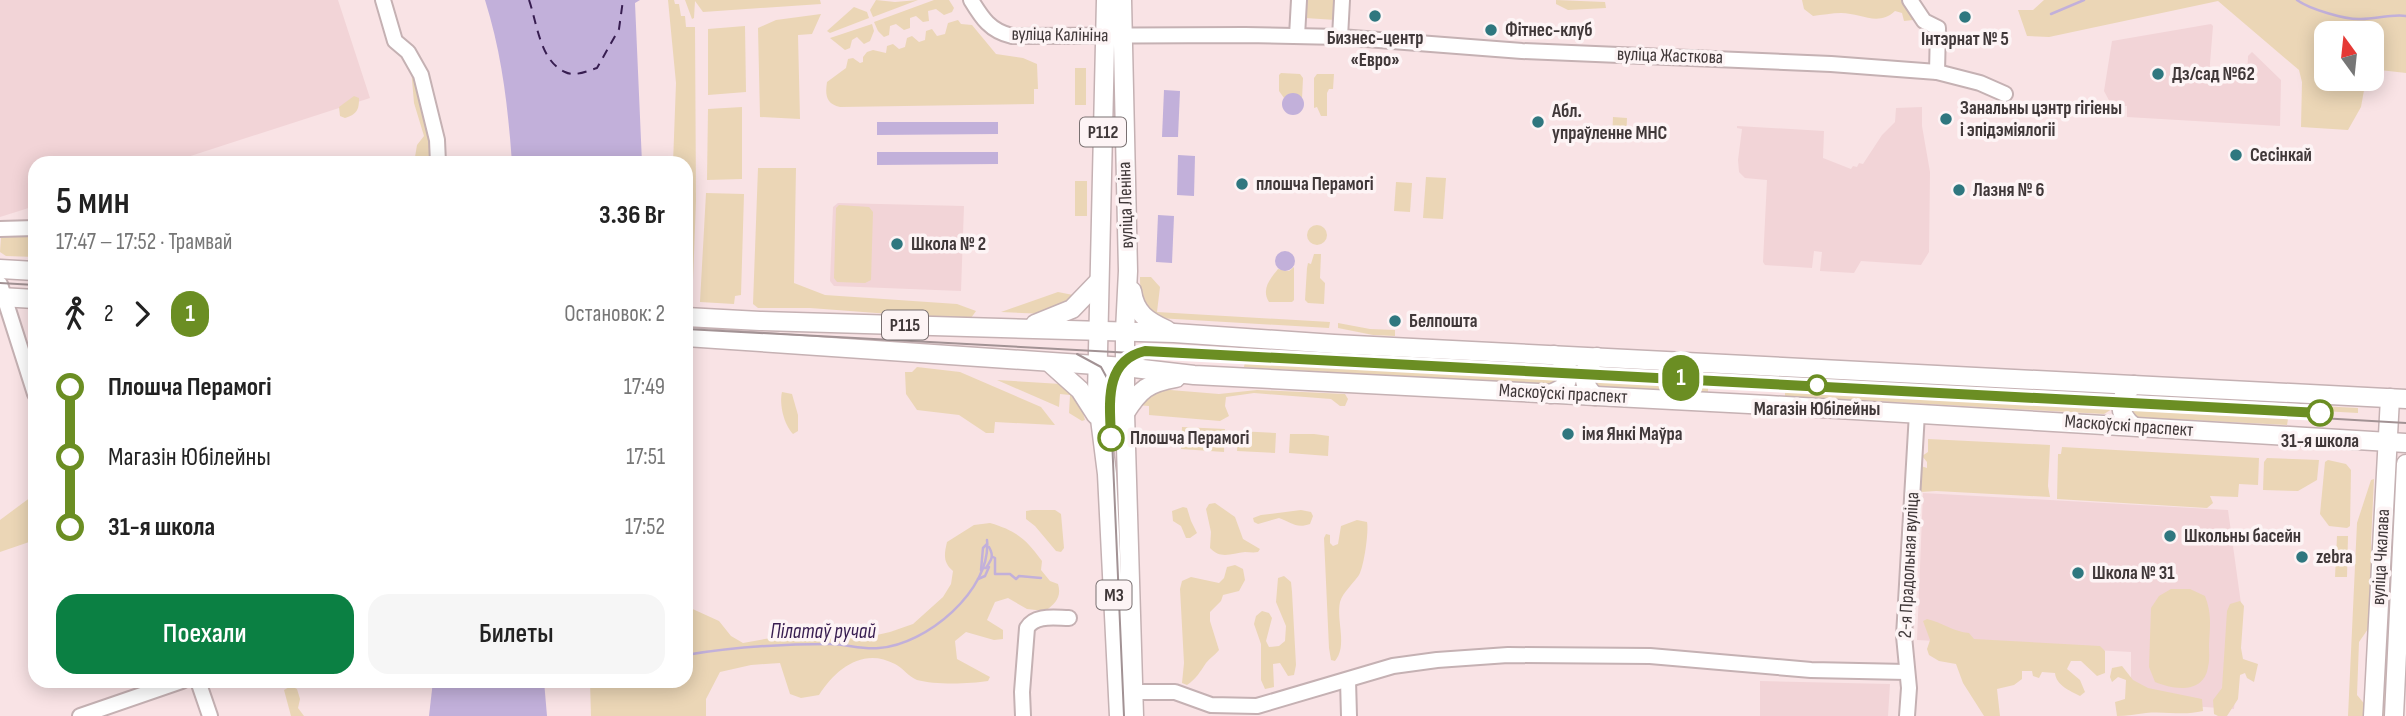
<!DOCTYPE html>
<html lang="ru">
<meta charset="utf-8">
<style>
:root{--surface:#fff;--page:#f6f6f6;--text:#222;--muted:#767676;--accent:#0b8043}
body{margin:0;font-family:"Sofia Sans Condensed",sans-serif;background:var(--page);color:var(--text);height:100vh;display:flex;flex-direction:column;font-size:26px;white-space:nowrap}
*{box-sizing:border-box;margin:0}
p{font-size:23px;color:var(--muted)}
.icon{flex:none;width:38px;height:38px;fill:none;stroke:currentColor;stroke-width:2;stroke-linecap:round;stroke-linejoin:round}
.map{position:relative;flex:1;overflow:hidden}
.side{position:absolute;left:28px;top:156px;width:665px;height:532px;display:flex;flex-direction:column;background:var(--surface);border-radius:21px;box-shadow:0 4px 18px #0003}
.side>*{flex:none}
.badge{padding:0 14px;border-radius:23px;font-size:24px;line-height:46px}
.needle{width:46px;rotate:345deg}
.tools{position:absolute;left:2314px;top:21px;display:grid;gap:14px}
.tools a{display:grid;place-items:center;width:70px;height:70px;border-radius:14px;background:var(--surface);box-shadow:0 4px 18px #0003;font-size:35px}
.map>.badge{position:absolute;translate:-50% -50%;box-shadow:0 0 0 4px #fff}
.legs{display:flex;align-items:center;gap:10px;height:77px;padding:0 28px;font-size:23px}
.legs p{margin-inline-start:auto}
.summary{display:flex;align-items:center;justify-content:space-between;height:119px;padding:0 28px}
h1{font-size:38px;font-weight:600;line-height:52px}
.cta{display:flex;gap:14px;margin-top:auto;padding:14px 28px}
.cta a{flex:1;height:80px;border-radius:21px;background:var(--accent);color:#fff;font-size:28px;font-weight:600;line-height:80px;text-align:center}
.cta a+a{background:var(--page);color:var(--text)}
ul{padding:0 28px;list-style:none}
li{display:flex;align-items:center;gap:24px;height:70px;font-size:26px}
li i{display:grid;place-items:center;width:10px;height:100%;margin:0 9px;background:currentColor}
li i::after{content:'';width:18px;height:18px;margin:-9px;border:5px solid;border-radius:50%;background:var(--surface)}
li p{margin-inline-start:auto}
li:first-child i{background:linear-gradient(#0000 50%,currentColor 0)}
li:last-child i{background:linear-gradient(currentColor 50%,#0000 0)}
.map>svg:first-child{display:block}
.built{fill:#f2d4d7}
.green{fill:#ebd6b6}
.water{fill:#c2b0da}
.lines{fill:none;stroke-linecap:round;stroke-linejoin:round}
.stream{stroke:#c2b0da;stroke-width:2.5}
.ferry{stroke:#371d50;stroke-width:2;stroke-dasharray:9 7;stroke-linecap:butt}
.minor-casing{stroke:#c5b1b3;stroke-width:18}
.major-casing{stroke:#c5b1b3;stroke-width:21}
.minor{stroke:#fff;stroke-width:14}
.major{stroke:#fff;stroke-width:18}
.tram{stroke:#a29294;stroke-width:2}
.line-1-casing{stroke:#fff;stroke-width:16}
.line-1{stroke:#6b8e23;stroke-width:10}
.poi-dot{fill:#2f777f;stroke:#fdf4f5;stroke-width:2.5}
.stop-1-dot{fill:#fff;stroke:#6b8e23;stroke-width:3.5}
.labels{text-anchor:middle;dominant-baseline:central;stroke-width:7;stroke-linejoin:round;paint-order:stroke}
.shield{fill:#fdf4f5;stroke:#797071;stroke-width:2}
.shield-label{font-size:18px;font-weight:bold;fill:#403839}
.poi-label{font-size:19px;font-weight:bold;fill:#403839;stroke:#fdf4f5;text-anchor:start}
.street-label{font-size:19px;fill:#403839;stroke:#fdf4f5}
.stop-label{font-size:19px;font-weight:bold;fill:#403839;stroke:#fdf4f5}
.water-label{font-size:21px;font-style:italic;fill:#371d50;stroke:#fdf4f5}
</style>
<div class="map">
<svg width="2406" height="716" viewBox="0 0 2406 716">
<rect width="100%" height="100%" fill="#f9e3e5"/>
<g class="built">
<path d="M 0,0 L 338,0 L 370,98 L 169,163 L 35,163 L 35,206 L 0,217 Z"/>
<path d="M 2211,24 L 2213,26 L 2209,76 L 2247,79 L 2248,56 L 2252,52 L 2281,80 L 2280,126 L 2127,117 L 2127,106 L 2112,106 L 2104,91 L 2112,41 Z"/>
<path d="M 1922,107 L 1922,126 L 1930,172 L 1929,252 L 1921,265 L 1861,261 L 1854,273 L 1820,271 L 1822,252 L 1814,251 L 1812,268 L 1765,265 L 1763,262 L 1767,180 L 1745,178 L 1739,172 L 1738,160 L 1742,129 L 1737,128 L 1737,126 L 1824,131 L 1823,158 L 1851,169 L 1853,166 L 1857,167 L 1859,163 L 1863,164 L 1882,135 L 1895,122 L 1896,108 Z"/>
<path d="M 838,203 L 964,206 L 961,291 L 834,286 L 830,281 L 833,207 Z"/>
<path d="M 1923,493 L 2228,510 L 2242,611 L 2234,709 L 2131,702 L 2131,652 L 1917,640 Z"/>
<path d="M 1760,681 L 1890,684 L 1888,716 L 1760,716 Z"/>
</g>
<g class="green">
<path d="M 668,0 L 674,0 L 675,4 L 679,4 L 681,16 L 685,16 L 686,27 L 695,27 L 696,201 L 692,307 L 686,307 L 686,163 L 673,163 L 676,83 Z"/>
<path d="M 685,0 L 820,0 L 821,4 L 703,12 L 695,1 L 694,18 L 692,19 Z"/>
<path d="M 876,0 L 895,2 L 918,0 L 873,17 L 870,10 Z"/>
<path d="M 934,0 L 949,0 L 954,8 L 952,12 L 944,15 L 936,9 L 928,11 L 929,21 L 923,22 L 916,16 L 910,18 L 910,28 L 904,30 L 896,24 L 890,26 L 889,35 L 884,37 L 878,31 L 874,22 Z"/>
<path d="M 1306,0 L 1337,0 L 1336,20 L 1305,18 Z"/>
<path d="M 1556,0 L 1605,2 L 1606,8 L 1568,10 L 1556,4 Z"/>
<path d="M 1802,0 L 1908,0 L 1916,15 L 1913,20 L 1904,21 L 1902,13 L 1895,11 C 1878,27 1861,13 1841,13 C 1832,13 1822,15 1813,16 L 1804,9 Z"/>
<path d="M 2044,0 L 2406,0 L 2406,73 L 2371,69 L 2371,33 L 2326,33 L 2326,79 L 2366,79 L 2361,107 L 2348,130 L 2301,127 L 2302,82 L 2299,70 L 2218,1 L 2049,37 L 2027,36 L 2018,10 L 2033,10 Z"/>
<path d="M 854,7 L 867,12 L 869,18 L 830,33 L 827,31 Z"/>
<path d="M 821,14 L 812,34 L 798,35 L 800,119 L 760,117 L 758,28 L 776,20 Z"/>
<path d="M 958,20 L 961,24 L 972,25 L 996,54 L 1023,58 L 1037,64 L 1038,89 L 1034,89 L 1034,104 L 840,107 C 826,104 825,95 827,82 L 846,68 L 848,59 L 853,58 L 860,63 L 863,62 L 863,57 L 867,52 L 873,50 L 886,53 L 887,46 L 893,44 L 899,49 L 905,47 L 907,38 L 912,36 L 919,42 L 925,40 L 926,31 L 932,29 L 937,36 L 945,34 L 948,23 Z"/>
<path d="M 872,24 L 874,31 L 870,41 L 864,44 L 857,37 L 852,40 L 850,48 L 845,50 L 830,38 Z"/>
<path d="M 745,26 L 746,92 L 708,95 L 708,29 Z"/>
<path d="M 411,68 L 415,70 L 429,128 L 432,163 L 414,163 L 417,145 L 424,136 L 414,103 Z"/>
<rect x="1075" y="68" width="11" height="37"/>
<path d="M 1281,73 L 1300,74 L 1303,78 L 1302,99 L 1298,95 L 1286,96 L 1284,98 L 1279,91 L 1279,75 Z"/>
<path d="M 1317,74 L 1334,74 L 1333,89 L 1329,89 L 1327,93 L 1327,116 L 1321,116 L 1317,107 L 1314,108 L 1314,78 Z"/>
<path d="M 354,96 L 359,98 C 359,110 357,114 345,118 L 340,116 L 339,107 Z"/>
<path d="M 742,107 L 742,179 L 707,180 L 708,109 Z"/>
<path d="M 1613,117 L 1627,118 L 1626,141 L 1612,141 Z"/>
<path d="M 758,168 L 796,168 L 794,283 L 825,295 L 957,304 L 976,311 L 971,318 L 956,319 L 810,308 L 758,308 L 753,304 Z"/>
<path d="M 1426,177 L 1446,178 L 1443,219 L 1423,218 Z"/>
<rect x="1075" y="181" width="12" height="35"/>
<path d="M 1396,182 L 1412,183 L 1410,212 L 1394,211 Z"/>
<path d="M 706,193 L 744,194 L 741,295 L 735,296 L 734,304 L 700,302 Z"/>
<path d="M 839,205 L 869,207 L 873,212 L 871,280 L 865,283 L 837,282 L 834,278 L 836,208 Z"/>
<circle cx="1317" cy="235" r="10"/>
<path d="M 35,235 L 35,257 L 6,256 L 0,252 L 1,237 Z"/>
<path d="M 1314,254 L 1321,254 L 1320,278 L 1325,283 L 1324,304 L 1308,303 L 1305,300 L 1307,268 L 1308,263 L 1311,264 Z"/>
<path d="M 1294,267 L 1294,300 L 1292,302 L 1269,302 C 1261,289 1270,279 1278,269 L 1289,271 Z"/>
<path d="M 1140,277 L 1151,277 L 1160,287 L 1157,312 L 1330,322 L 1329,328 L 1158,318 C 1142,311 1140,293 1140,277 Z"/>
<path d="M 1058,292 L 1078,296 L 1046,314 L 1001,312 Z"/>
<path d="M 1338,323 L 1370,329 L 1395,330 L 1395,336 L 1373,335 L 1338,328 Z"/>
<path d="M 1150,346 L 1558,366 L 1563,371 L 1150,348 Z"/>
<path d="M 1245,362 L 1563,380 L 1552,386 L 1244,367 Z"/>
<path d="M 1595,366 L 1776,376 L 1776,380 L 1589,370 Z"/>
<path d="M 917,367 L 960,372 L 1041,407 L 1055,425 L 995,422 L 994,433 L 986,433 L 959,415 L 917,410 L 906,394 L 905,372 L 912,372 Z"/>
<path d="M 1785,377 L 2104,394 L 2112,399 L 1853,385 L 1853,382 Z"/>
<path d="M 997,380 L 1061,384 L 1080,402 L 1085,420 L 1082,421 L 1069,413 L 1070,395 L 1060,394 L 1059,407 Z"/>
<path d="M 1589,381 L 1708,387 L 1708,394 L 1595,388 Z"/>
<path d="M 1158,389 L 1219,394 L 1257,390 L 1345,394 L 1348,399 L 1345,406 L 1340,406 L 1331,399 L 1254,393 L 1226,397 L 1225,406 L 1229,416 L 1220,421 L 1149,415 L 1149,406 L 1136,405 Z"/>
<path d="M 1785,391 L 2112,409 L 2104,414 L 1785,396 Z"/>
<path d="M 782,392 L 792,394 L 798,415 L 798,431 L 793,434 C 784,425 779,404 782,392 Z"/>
<path d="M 2131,396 L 2358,408 L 2358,413 L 2126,400 Z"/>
<path d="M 2124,410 L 2288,419 L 2287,425 L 2130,417 Z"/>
<path d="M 1182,427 L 1225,429 L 1224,452 L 1181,449 Z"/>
<path d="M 1238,431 L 1276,433 L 1275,453 L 1237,451 Z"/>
<path d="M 1290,434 L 1314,434 L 1329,436 L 1328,456 L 1289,453 Z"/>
<path d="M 1928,439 L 2050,445 L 2048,486 L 2050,497 L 1936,491 L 1921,492 L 1916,488 L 1918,465 L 1927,468 L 1927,462 L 1922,456 L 1928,452 Z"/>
<path d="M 2062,447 L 2259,458 L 2258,485 L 2239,484 L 2238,497 L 2210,496 L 2213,503 L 2207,508 L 2057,499 L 2058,454 L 2061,454 Z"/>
<path d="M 2267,458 L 2319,460 L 2317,480 L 2298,491 L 2263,490 L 2264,462 Z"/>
<path d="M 2328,460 L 2346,464 L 2351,470 L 2350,526 L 2347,528 L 2329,526 L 2320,514 L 2325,462 Z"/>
<path d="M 2389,476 L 2400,477 L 2388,716 L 2377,716 Z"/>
<path d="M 2374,479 L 2371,543 L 2373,575 L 2368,629 L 2359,642 L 2357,695 L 2367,707 L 2367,716 L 2348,716 L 2357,523 L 2371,480 Z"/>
<path d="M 35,494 L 35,540 L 0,552 L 0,520 Z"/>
<path d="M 1215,503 L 1235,517 L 1243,539 L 1260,549 L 1258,552 C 1253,553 1249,552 1245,552 C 1232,553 1221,560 1210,548 L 1211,532 L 1206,509 L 1209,504 Z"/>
<path d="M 1183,507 L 1187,508 L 1191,521 L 1197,533 L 1190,538 L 1186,538 L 1181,526 L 1173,521 L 1172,511 Z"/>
<path d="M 1032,510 L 1055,510 L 1061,514 L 1064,548 L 1061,552 L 1056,551 L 1035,526 L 1026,519 L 1026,511 Z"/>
<path d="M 1301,510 L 1311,512 L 1313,516 L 1310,524 C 1296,529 1291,522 1279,518 L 1258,524 L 1254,522 L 1253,518 L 1261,515 Z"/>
<path d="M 1357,520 L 1367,522 C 1369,531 1364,567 1359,575 C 1353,584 1343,592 1340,602 C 1336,621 1348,646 1335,661 L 1331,660 L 1329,648 L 1324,538 L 1326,534 L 1330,535 L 1330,543 L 1333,546 L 1338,544 L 1341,526 Z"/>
<path d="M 990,523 C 1017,531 1026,539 1042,561 L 1041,570 L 1050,581 L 1058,584 C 1062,597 1055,604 1045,611 L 1027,609 L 1008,598 L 995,602 L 987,620 L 1003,630 L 1003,639 L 994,640 L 966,632 L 955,641 L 957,659 L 990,677 L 988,681 C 969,684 935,685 917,680 C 909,677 903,668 895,664 C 864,647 836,668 819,695 L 801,698 L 790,694 L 780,663 L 751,665 L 720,672 L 706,699 L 706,716 L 591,716 L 590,681 L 686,681 L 686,606 L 719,621 L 731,636 L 743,643 L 788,635 L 845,633 L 868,637 L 890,632 L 913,624 L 943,597 L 951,584 L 953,571 C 943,562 944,555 947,542 L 974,525 Z"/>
<path d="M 2337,536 L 2348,536 L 2347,577 L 2335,577 Z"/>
<path d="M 1235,565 L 1243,569 L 1245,580 L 1239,591 L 1223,595 L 1221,601 L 1210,612 L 1210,621 L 1219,650 C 1215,655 1210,658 1206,663 C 1200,672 1196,679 1187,685 L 1182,683 L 1184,663 L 1180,589 L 1182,581 L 1191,577 L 1219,583 L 1224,578 L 1227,567 Z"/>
<path d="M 1284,576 L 1291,582 L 1292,592 L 1296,665 L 1294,675 L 1288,676 L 1280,663 L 1273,664 L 1274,687 L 1265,689 L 1261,680 L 1261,644 L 1254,624 L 1256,616 L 1262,611 L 1269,613 L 1272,618 L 1266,641 L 1269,647 L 1279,646 L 1285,641 L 1286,626 L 1276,602 L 1278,578 Z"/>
<path d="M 2171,589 L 2190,589 L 2205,596 C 2212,614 2210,626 2209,645 C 2209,652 2210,660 2208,667 C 2204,694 2174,690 2155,682 L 2149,667 L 2151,608 L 2159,596 Z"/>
<path d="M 2240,601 L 2244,606 L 2241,648 L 2243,659 L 2258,664 L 2254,682 L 2247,678 L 2245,673 L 2240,675 L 2238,699 L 2227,716 L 2218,716 L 2214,714 L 2213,700 L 2222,688 L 2227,611 L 2230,604 Z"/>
<path d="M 1927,619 C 1941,622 1954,632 1969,633 L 1974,639 L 2100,646 L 2105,651 L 2105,673 L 2097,676 L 2081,661 L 2071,661 L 2067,669 L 2080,680 L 2085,692 L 2080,696 C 2070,691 2056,685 2055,673 L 2042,672 L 2039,678 L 2033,676 L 2032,671 L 2022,671 L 2022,679 L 2014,685 L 1997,689 L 2000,716 L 1984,716 L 1963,683 L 1956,664 L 1939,661 L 1929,655 L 1927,649 L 1930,640 L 1923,621 Z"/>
<path d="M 2122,666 L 2133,680 L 2148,688 L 2202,699 L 2203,711 C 2183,716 2166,711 2146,713 C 2136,714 2127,716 2117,716 L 2115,702 L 2125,699 L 2126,680 L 2118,677 L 2112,682 L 2110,677 L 2112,668 Z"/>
<path d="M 291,686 L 297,689 L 300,699 L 298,708 L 304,716 L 291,716 L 284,690 Z"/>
</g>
<g class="water">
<path d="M 485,0 L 640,0 L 635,3 L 642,163 L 512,163 C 508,107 502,54 485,0 Z"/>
<path d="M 1164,90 L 1180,91 L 1178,137 L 1162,137 Z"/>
<circle cx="1293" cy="104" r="11"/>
<path d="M 877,122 L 998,122 L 998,134 L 877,135 Z"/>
<path d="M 877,152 L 998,152 L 998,164 L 877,165 Z"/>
<path d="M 1178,155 L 1195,156 L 1194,196 L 1177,195 Z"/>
<path d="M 1158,215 L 1174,216 L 1172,263 L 1156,262 Z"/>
<circle cx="1285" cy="261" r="10"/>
<path d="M 433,681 L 544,681 L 547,716 L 429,716 Z"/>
</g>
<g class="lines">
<g class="stream">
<path d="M 2297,0 C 2309,9 2346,20 2361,19 C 2376,19 2391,14 2406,16"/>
<path d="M 2051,14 L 2084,0"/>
<path d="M 993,557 L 995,558 L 995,574 L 1010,574 L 1016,579 L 1019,576 L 1041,578"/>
<path d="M 983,568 L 986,568 C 992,559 994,556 989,547"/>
<path d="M 981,570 L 983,548 L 987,544"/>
<path d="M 978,579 L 985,576 L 989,567"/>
<path d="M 686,655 C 734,647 782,644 830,644 C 846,644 863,650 879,648 C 926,645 992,590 987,540"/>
<path d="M 636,681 L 644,685 L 657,681"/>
</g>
<path class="ferry" d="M 529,0 C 537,23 540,61 565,72 C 575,77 587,71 597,68 L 619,29 L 623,0"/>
<defs>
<g id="minor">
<path d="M 383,0 L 395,41 L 408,52 L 421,75 L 437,140 L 438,163"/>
<path d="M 971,0 C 982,18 990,31 1012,36 L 1245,35 L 1340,37 L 1522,51 L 1831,64 L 1937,72 L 1980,83 L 2005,94"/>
<path d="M 1910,0 L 1924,21 L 1938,28 L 1937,72"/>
<path d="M 1297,36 L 1299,0"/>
<path d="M 1340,37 L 1342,0"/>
<path d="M 0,229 L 35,228"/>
<path d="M 0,284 L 35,394"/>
<path d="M 1348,680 L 1349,716"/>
<path d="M 198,681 L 210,716"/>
<path d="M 1123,692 L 1175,692 L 1211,705 L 1257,706 L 1393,666 L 1437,660 L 1508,655 L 1650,656 L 1811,670 L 1907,672"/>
<path d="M 80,716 L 182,681"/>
<path d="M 1023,716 L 1022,692 L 1027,628 C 1035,614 1056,618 1069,618"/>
<path d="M 1907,716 L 1909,688 L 1904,636 L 1917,413"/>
</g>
<g id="major">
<path d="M 1106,0 L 1097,395 L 1107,474 L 1119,716"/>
<path d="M 1122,0 L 1128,271 L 1125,331 L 1125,413 L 1134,716"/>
<path d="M 0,269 L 35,271"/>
<path d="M 1132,291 C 1135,313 1147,321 1167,330"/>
<path d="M 0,297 L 35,299"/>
<path d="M 686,317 L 760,321 L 1174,333 L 1334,344 L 2406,399"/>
<path d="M 1035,324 L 1072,309 L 1098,282"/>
<path d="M 686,337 L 1125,367 L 1194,375 L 1768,405 L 2406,443"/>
<path d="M 1051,364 L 1080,390 L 1096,415"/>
<path d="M 1551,394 L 1563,388 C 1572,375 1569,361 1554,355"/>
<path d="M 1595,396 C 1581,385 1581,367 1597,357"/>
<path d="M 1125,413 C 1140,389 1148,383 1176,378"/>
<path d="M 2133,426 C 2117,414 2118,396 2134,385"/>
<path d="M 2373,716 L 2390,398"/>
<path d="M 2394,716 L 2406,464"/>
</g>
</defs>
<use href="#minor" class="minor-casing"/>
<use href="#major" class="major-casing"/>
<use href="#minor" class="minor"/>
<use href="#major" class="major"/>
<g class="tram">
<path d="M 0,283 L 35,285"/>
<path d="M 686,329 L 2043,402 L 2406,423"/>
<path d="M 1077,354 L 1101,367 L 1113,389"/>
<path d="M 1124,716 L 1110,392 C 1113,373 1121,362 1138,353"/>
</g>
</g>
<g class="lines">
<defs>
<path id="line-1" d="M 1111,438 C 1110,405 1103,361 1145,351 L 2320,413"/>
</defs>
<use href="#line-1" class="line-1-casing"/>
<use href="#line-1" class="line-1"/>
</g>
<g class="poi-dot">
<circle cx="1375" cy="16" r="7"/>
<circle cx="1965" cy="17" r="7"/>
<circle cx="1491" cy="30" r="7"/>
<circle cx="2158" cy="74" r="7"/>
<circle cx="1946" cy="119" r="7"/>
<circle cx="1538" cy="122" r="7"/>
<circle cx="2236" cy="155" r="7"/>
<circle cx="1242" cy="184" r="7"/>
<circle cx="1959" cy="190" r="7"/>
<circle cx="897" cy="244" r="7"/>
<circle cx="1395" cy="321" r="7"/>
<circle cx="1568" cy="434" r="7"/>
<circle cx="2170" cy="536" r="7"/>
<circle cx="2302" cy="557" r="7"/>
<circle cx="2078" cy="573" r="7"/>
</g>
<g class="stop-1-dot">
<circle cx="1817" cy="385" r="9"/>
<circle cx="2320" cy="413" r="12"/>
<circle cx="1111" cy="438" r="12"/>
</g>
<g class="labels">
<g class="shield">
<rect x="1080" y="117.5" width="46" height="29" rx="5"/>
<rect x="882" y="310.5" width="46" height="29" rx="5"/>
<rect x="1096.5" y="580.5" width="35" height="29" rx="5"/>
</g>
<g class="shield-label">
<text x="1103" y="132">Р112</text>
<text x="905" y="325">Р115</text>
<text x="1114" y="595">М3</text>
</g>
<g class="poi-label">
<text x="1505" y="30">Фітнес-клуб</text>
<text x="1375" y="38" text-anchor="middle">Бизнес-центр<tspan x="1375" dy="22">«Евро»</tspan></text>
<text x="1965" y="39" text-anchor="middle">Інтэрнат № 5</text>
<text x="2172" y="74">Дз/сад №62</text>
<text x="1960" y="108">Занальны цэнтр гігіены<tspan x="1960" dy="22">і эпідэміялогіі</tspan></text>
<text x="1552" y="111">Абл.<tspan x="1552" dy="22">упраўленне МНС</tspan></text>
<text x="2250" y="155">Сесінкай</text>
<text x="1256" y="184">плошча Перамогі</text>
<text x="1973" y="190">Лазня № 6</text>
<text x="911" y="244">Школа № 2</text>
<text x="1409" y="321">Белпошта</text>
<text x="1582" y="434">імя Янкі Маўра</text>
<text x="2184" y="536">Школьны басейн</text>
<text x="2316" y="557">zebra</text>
<text x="2092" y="573">Школа № 31</text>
</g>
<g class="street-label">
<text transform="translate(1060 35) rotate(1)">вуліца Калініна</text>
<text transform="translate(1670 56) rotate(2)">вуліца Жасткова</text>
<text transform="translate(1126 205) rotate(-92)">вуліца Леніна</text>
<text transform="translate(1563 394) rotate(3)">Маскоўскі праспект</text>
<text transform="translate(2129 426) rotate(4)">Маскоўскі праспект</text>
<text transform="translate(2381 557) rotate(-87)">вуліца Чкалава</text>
<text transform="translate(1909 565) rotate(-87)">2-я Прадольная вуліца</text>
</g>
<g class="stop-label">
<text x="1817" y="409">Магазін Юбілейны</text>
<text x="1130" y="438" text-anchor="start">Плошча Перамогі</text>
<text x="2320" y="441">31-я школа</text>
</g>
<g class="water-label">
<text x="823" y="631">Пілатаў ручай</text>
</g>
</g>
</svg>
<div class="tools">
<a><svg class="needle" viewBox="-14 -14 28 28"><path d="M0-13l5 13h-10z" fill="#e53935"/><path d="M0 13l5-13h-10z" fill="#767676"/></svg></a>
</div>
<b class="badge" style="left:1681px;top:378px;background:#6b8e23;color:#fff">1</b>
<section class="side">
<div class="summary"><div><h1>5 мин</h1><p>17:47 – 17:52 · Трамвай</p></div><b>3.36 Br</b></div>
<div class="legs"><svg class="icon" aria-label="walk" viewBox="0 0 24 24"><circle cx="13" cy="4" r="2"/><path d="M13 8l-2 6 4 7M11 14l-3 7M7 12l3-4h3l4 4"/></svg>2<svg class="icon" aria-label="forward" viewBox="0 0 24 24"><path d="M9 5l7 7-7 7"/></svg><b class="badge" style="background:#6b8e23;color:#fff">1</b><p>Остановок: 2</p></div>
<ul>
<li><i style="color:#6b8e23"></i><b>Плошча Перамогі</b><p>17:49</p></li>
<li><i style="color:#6b8e23"></i><span>Магазін Юбілейны</span><p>17:51</p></li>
<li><i style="color:#6b8e23"></i><b>31-я школа</b><p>17:52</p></li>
</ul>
<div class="cta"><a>Поехали</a><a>Билеты</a></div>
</section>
</div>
